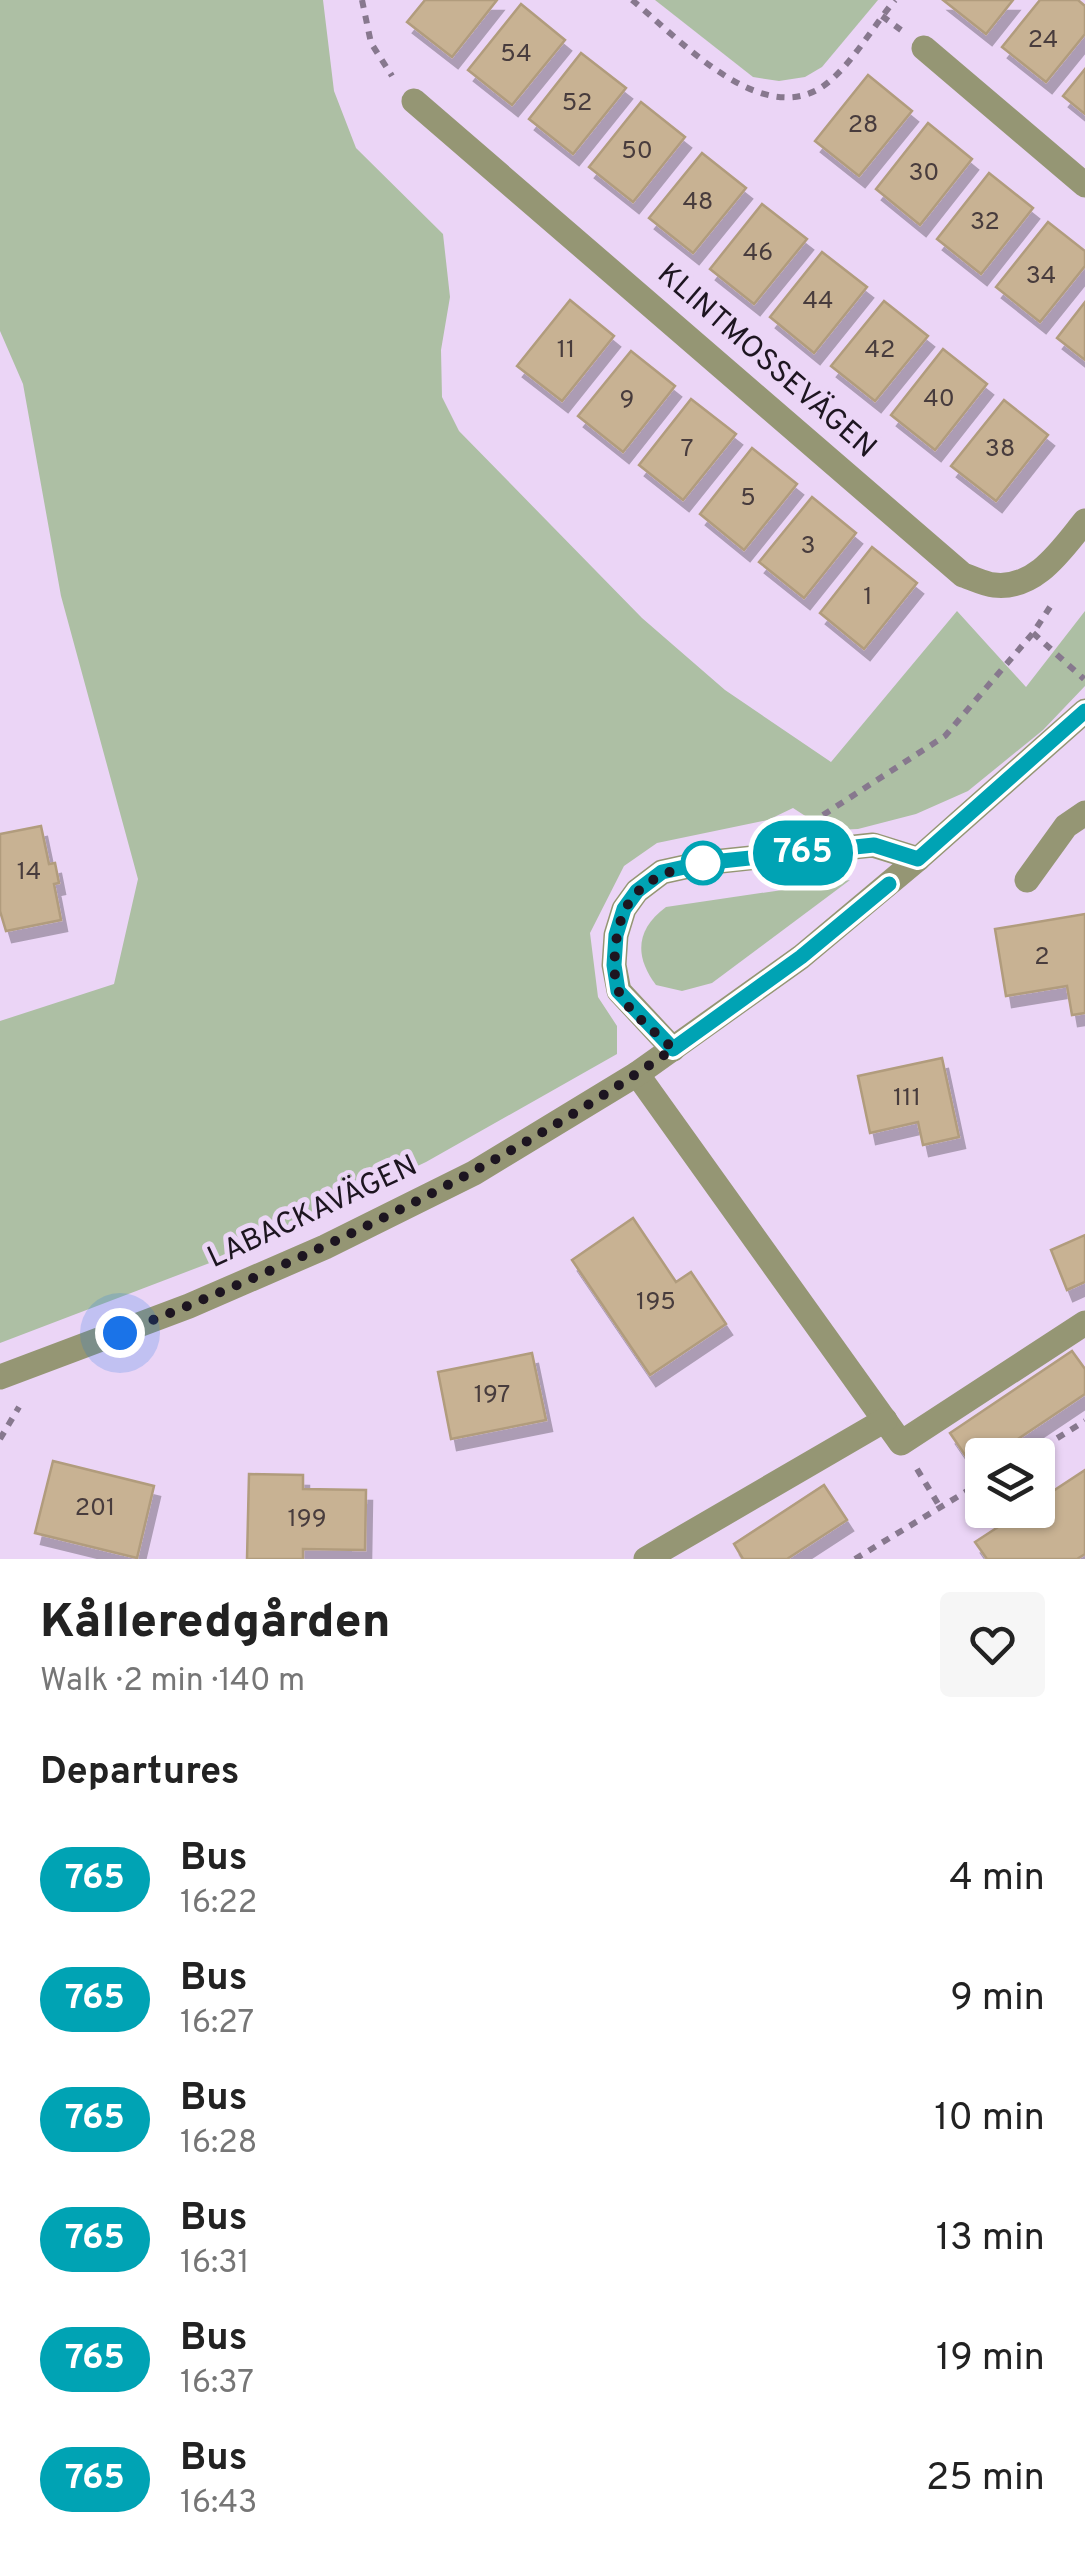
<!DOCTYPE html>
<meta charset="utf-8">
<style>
:root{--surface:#fff;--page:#f6f6f6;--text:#222;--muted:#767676}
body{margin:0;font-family:Overpass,sans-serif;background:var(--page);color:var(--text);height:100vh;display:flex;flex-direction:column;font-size:38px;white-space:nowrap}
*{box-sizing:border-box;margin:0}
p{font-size:32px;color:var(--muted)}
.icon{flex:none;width:55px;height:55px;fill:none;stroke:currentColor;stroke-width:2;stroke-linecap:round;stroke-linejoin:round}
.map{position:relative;height:1559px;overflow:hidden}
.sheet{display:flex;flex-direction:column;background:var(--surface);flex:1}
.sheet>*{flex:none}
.badge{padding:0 20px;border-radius:32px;font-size:35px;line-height:65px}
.buttons{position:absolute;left:965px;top:1438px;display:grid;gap:20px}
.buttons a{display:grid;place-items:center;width:90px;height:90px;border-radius:10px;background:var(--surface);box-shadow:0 2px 8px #0004;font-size:50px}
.you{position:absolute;width:50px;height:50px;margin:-25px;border:8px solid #fff;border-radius:50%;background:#1a73e8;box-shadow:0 0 0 15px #1a73e833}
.map>.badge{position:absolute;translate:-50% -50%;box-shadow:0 0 0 5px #fff}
h2{padding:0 40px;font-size:38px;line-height:90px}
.round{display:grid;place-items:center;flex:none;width:105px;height:105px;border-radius:10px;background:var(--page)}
.summary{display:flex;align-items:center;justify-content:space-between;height:170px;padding:0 40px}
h1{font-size:48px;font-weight:800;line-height:75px}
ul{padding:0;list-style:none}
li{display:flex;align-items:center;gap:30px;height:120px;padding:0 40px}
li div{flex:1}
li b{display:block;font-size:38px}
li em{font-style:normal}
li .badge{min-width:110px;font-weight:700;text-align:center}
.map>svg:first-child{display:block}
.green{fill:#adbfa4}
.building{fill:#c8b293;stroke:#b19c7d;stroke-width:2.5;filter:url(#shadow)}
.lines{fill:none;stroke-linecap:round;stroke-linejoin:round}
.path{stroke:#87788e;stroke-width:6;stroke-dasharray:8 8;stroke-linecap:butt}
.minor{stroke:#959674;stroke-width:25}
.line-casing{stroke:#fff;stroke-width:22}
.line{stroke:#00a3b4;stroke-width:15}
.walk{stroke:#1d1520;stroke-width:10;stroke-dasharray:0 18}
.stop-dot{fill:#fff;stroke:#00a3b4;stroke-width:5}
.labels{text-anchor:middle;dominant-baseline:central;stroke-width:10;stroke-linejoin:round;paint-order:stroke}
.number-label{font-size:25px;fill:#483c3d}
.street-label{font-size:30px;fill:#1d1520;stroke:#ebd5f6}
</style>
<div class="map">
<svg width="1085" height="1559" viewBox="0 0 1085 1559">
<defs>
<filter id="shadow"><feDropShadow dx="6" dy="11" stdDeviation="0" flood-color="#0004"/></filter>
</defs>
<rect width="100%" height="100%" fill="#ebd5f6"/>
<g class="green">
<path d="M 0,0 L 323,0 L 334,91 L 356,148 L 443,234 L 450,297 L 441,350 L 442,397 L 459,431 L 642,618 L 725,690 L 831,762 L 957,611 L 1026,687 L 1085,611 L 1085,686 L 1043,730 L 968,791 L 916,814 L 858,829 L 835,830 L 813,821 L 793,808 L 768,820 L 657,843 L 624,866 L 590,933 L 598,997 L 617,1026 L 617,1054 L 426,1162 L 228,1256 L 0,1343 L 0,1021 L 114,984 L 138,879 L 61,596 L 23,384 L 0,331 Z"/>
<path d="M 655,0 L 878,0 L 822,67 L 805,77 L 779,81 L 753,77 Z"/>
<path d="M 850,880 L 712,983 L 682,991 L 656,985 C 634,956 636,929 666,907 Z"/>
</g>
<g class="building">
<path d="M 425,0 L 497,0 L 452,57 L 407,22 Z"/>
<path d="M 943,0 L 1013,0 L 986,34 Z"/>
<path d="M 1040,0 L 1078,0 L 1085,6 L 1085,34 L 1046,82 L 1002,47 Z"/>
<path d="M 521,4 L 565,40 L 512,105 L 468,70 Z"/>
<path d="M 581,53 L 626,88 L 573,154 L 529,119 Z"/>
<path d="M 1085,69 L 1085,114 L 1063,96 Z"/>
<path d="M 868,75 L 912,111 L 859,176 L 815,141 Z"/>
<path d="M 641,102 L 685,137 L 633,202 L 589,167 Z"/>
<path d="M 928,123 L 972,159 L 920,225 L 876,189 Z"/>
<path d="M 702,153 L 746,188 L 693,253 L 649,218 Z"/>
<path d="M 989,173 L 1033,208 L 981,274 L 937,239 Z"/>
<path d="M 762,204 L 807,239 L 754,304 L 710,269 Z"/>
<path d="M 1048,222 L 1085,251 L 1085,266 L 1040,322 L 996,287 Z"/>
<path d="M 822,252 L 867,287 L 814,353 L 770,317 Z"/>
<path d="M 570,300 L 614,336 L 562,401 L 517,366 Z"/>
<path d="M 884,301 L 928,336 L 875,401 L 831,366 Z"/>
<path d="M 1085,302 L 1085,360 L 1057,338 Z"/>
<path d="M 943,349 L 987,384 L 935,450 L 891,415 Z"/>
<path d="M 631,351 L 675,386 L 623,452 L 578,416 Z"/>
<path d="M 691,399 L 736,434 L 683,500 L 639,465 Z"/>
<path d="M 1004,400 L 1048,435 L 996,501 L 951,466 Z"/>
<path d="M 752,448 L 797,484 L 744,550 L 700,514 Z"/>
<path d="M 812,497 L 856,533 L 804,598 L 759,562 Z"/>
<path d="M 872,547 L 917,583 L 864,649 L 820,613 Z"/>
<path d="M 41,826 L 49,864 L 55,863 L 59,883 L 54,884 L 61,920 L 6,931 L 0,911 L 0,834 Z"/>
<path d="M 1085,914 L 1085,1013 L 1072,1015 L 1067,986 L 1006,996 L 995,929 Z"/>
<path d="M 942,1058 L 959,1137 L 923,1145 L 918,1122 L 870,1133 L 858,1076 Z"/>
<path d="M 633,1218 L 676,1282 L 691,1272 L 726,1324 L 650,1375 L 572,1260 Z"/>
<path d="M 1085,1235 L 1085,1282 L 1067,1290 L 1051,1250 Z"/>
<path d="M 1072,1351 L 1085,1369 L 1085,1394 L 994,1455 L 982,1455 L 982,1463 L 974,1468 L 950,1433 Z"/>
<path d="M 532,1353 L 546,1420 L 451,1439 L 438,1372 Z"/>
<path d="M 53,1461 L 154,1486 L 137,1558 L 35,1533 Z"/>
<path d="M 1085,1470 L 1085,1554 L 1077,1559 L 987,1559 L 975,1542 L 1024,1510 L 1038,1510 L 1038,1501 Z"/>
<path d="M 249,1474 L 303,1475 L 303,1489 L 366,1490 L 365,1550 L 303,1549 L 303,1559 L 247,1559 Z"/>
<path d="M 824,1485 L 847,1520 L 787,1559 L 743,1559 L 734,1544 Z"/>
</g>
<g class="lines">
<g class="path">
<path d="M 362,0 L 371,43 L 392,76"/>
<path d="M 632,0 C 680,39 767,137 831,80 C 854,60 875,24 895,0"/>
<path d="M 882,16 L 901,30"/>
<path d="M 1033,633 L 1084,679"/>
<path d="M 823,815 L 945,736 L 1033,633 L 1050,607"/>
<path d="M 0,1439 L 19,1407"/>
<path d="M 1030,1455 L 1085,1421"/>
<path d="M 917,1469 L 940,1507"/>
<path d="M 855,1559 L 982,1482"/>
</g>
<g class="minor">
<path d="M 924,48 L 1085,185"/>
<path d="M 414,101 L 963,575 C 973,578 984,584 994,585 C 1036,590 1062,549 1085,521"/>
<path d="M 1027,880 L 1066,826 L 1085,813"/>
<path d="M 673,1049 L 619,991 L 614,965 L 616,935 L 624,909 L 637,891 L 662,872 L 703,863 L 873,845 L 918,859"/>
<path d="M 637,1074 L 901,1443 L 1085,1323"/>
<path d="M 0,1377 L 189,1306 L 325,1247 L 474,1173 L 637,1074 L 801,957 L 918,859 L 1085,711"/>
<path d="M 646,1559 L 885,1420"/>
</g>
</g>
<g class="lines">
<defs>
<path id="line" d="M 889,884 L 801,957 L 673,1049 L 618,991 L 614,965 L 616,935 L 624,909 L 637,891 L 662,872 L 703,863 L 874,845 L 918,859 L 1085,711"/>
</defs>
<use href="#line" class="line-casing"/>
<use href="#line" class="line"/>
<path class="walk" d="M 120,1333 C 314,1257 501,1168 673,1049 C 656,1032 630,1014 619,992 C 614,981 614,965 615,953 C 619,893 648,874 703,863"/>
</g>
<circle class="stop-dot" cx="703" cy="863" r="20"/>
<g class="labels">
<g class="number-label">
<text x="1043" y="41">24</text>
<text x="516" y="55">54</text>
<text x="577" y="104">52</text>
<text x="863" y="126">28</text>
<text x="637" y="152">50</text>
<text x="924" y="174">30</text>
<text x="698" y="203">48</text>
<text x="985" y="223">32</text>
<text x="758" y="254">46</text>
<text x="1041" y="277">34</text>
<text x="818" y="302">44</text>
<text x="566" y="351">11</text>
<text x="880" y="351">42</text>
<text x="939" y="400">40</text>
<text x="627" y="401">9</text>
<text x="687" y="450">7</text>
<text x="1000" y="450">38</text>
<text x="748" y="499">5</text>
<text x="808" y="547">3</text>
<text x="868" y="598">1</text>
<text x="29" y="873">14</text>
<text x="1042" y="958">2</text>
<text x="907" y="1099">111</text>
<text x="656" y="1303">195</text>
<text x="492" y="1396">197</text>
<text x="95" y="1509">201</text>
<text x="307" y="1520">199</text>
</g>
<g class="street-label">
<text transform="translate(766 362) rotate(41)">KLINTMOSSEVÄGEN</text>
<text transform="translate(313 1213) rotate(-25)">LABACKAVÄGEN</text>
</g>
</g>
</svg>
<div class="buttons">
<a><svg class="icon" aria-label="layers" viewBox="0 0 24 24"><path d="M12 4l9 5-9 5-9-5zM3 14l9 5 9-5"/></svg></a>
</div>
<div class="you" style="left:120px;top:1333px"></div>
<b class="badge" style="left:803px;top:853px;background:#00a3b4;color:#fff">765</b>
</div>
<section class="sheet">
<div class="summary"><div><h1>Kålleredgården</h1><p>Walk · 2 min · 140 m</p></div><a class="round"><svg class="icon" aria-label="heart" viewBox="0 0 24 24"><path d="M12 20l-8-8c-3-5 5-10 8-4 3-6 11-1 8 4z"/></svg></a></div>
<h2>Departures</h2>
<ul>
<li><span class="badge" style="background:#00a3b4;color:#fff">765</span><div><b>Bus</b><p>16:22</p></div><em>4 min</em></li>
<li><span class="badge" style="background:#00a3b4;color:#fff">765</span><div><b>Bus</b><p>16:27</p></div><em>9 min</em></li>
<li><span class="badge" style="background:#00a3b4;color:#fff">765</span><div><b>Bus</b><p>16:28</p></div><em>10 min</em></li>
<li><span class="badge" style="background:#00a3b4;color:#fff">765</span><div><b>Bus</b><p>16:31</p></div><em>13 min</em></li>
<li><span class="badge" style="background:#00a3b4;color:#fff">765</span><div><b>Bus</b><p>16:37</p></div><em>19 min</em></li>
<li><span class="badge" style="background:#00a3b4;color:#fff">765</span><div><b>Bus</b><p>16:43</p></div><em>25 min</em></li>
</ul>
</section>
